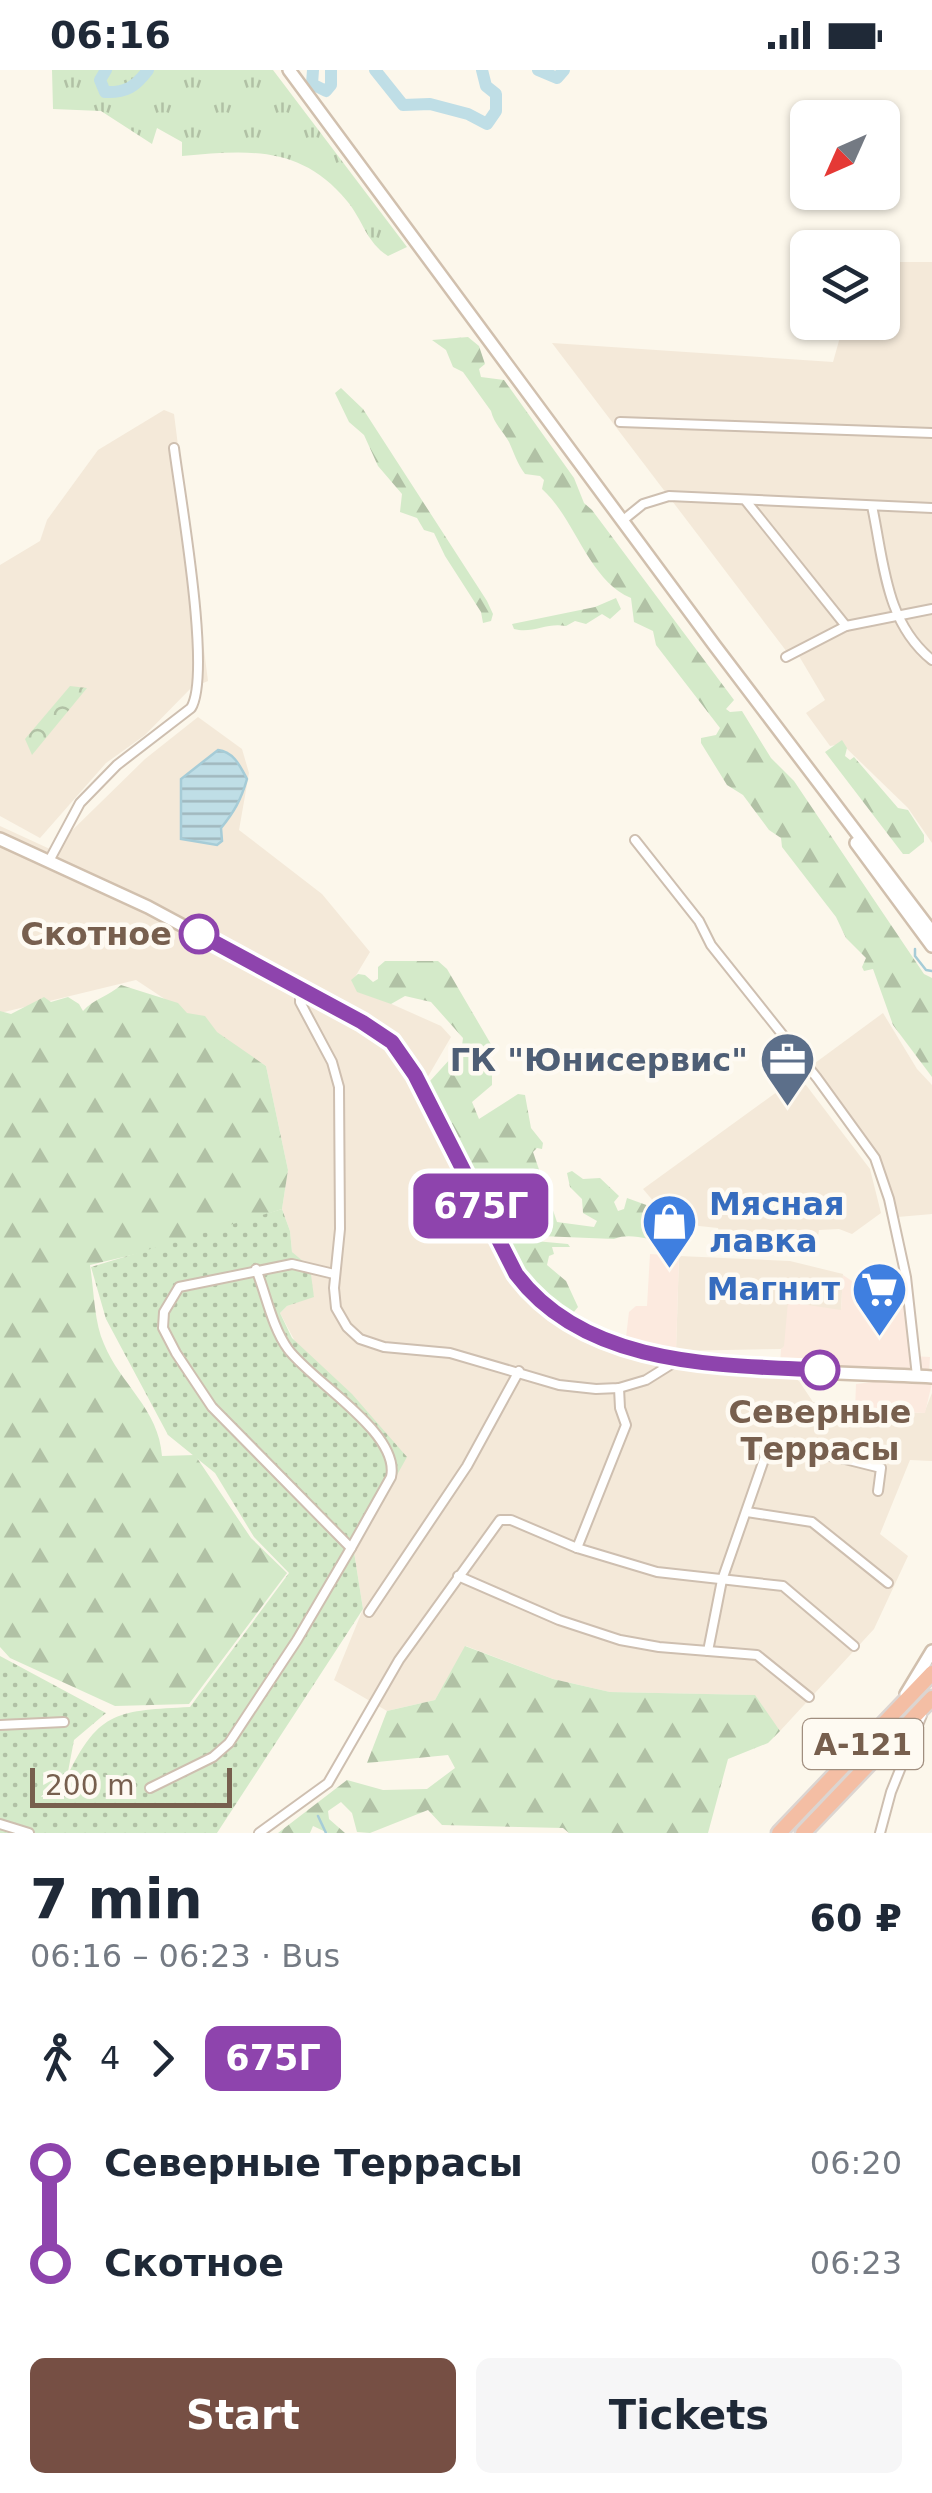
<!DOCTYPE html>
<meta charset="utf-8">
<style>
:root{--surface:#fff;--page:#f6f6f7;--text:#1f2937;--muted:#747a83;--accent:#764f44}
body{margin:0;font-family:"DejaVu Sans",sans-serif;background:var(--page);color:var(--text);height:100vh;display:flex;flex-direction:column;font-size:38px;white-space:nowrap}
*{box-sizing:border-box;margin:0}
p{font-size:32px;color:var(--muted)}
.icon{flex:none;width:55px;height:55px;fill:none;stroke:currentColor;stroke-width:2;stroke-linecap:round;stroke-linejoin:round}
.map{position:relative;height:1763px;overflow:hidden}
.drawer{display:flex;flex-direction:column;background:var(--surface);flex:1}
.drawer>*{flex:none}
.badge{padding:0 20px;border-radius:15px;font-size:35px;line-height:65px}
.needle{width:65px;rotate:225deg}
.fabs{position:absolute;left:790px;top:30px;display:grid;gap:20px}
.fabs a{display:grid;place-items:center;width:110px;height:110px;border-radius:15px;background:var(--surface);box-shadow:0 2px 8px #0004;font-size:50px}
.scale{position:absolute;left:30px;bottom:25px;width:202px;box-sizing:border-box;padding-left:10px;border:5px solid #775f4e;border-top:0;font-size:28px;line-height:35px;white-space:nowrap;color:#775f4e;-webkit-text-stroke:8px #fefaf2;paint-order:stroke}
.map>.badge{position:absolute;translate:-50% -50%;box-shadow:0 0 0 5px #fff}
.legs{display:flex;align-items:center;gap:15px;height:110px;padding:0 30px;font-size:32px}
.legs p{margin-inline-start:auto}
.overview{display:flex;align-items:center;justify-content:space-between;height:170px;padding:0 30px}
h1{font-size:55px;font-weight:700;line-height:75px}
.action{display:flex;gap:20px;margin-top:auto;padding:20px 30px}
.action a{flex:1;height:115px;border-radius:15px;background:var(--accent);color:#fff;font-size:40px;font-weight:700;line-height:115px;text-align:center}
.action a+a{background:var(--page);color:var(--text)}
ul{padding:0 30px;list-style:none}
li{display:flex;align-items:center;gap:35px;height:100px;font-size:38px}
li i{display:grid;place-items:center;width:15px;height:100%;margin:0 12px;background:currentColor}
li i::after{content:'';width:25px;height:25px;margin:-12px;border:8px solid;border-radius:50%;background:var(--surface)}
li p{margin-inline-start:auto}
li:first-child i{background:linear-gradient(#0000 50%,currentColor 0)}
li:last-child i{background:linear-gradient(currentColor 50%,#0000 0)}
.status{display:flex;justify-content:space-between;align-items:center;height:70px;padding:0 50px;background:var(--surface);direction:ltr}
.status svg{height:28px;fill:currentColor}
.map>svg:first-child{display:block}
.residential{fill:#f4e9d9}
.commercial{fill:#fceadf}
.grass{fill:url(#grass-tufts)}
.forest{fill:url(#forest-firs)}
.park{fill:url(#park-crowns)}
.garden{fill:url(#garden-dots)}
.water{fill:url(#water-rules);stroke:#a6ccd7;stroke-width:2.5}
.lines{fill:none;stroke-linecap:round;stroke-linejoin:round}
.stream{stroke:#a6ccd7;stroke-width:2.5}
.river{stroke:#bfdee6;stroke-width:12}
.street-casing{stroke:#cebfb0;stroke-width:12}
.secondary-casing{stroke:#d1c0ae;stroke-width:16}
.highway-casing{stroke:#dcd5d1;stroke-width:19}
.street{stroke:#fff;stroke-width:8}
.secondary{stroke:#fff;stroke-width:11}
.highway{stroke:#f4bea4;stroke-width:14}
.line-1-casing{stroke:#fff;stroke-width:22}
.line-1{stroke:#8e44ad;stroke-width:15}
.stop-1-dot{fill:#fff;stroke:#8e44ad;stroke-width:5}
.labels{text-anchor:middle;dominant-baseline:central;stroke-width:9;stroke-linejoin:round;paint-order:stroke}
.shield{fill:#fefaf2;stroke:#a08e7f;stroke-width:2.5}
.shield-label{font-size:30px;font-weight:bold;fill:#775f4e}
.stop-label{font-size:32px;font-weight:bold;fill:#775f4e;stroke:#fefaf2;text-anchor:end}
.service-label{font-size:32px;font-weight:bold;fill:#4e5e75;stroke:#fefaf2;text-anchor:end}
.shop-label{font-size:32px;font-weight:bold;fill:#366cbe;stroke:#fefaf2;text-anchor:start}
</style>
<div class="status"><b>06:16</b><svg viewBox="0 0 49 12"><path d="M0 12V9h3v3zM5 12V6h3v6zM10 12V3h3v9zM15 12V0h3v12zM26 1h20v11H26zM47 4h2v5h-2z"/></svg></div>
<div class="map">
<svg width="932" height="1763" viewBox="0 0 932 1763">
<defs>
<pattern id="grass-tufts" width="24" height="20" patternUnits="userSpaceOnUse" patternTransform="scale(2.5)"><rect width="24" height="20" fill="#d4eac9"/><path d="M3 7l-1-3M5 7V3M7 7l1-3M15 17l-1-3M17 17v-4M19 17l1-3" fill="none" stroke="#b1c1a5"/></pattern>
<pattern id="forest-firs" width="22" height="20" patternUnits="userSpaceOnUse" patternTransform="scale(2.5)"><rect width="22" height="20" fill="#d4eac9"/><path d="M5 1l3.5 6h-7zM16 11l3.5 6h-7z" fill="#b1c1a5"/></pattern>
<pattern id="park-crowns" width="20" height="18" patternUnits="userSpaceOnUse" patternTransform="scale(2.5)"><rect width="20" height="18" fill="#d4eac9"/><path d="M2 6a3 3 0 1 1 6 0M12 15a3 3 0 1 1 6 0" fill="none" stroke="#b1c1a5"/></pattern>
<pattern id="garden-dots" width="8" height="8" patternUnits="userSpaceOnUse" patternTransform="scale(2.5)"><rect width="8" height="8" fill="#d4eac9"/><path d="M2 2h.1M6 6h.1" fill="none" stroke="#b1c1a5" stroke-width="1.8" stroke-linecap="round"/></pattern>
<pattern id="water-rules" width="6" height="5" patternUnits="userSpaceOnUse" patternTransform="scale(2.5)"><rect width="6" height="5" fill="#bfdee6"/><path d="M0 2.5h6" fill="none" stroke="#a0b7bd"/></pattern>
</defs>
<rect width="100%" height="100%" fill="#fcf7eb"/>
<g class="residential">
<path d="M 883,192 L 932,192 L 932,773 L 908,738 L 842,674 L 830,676 L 806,643 L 825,630 L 796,581 L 793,579 L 787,582 L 552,273 L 833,292 L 844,253 L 882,252 Z"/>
<path d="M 164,340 L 174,344 L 208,611 L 191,618 L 145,665 L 106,693 L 40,768 L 0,746 L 0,495 L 40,471 L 47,450 L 98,380 Z"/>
<path d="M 198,647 L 242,679 L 249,703 L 239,760 L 322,824 L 370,882 L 352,912 L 367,923 L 441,956 L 451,967 L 419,1022 L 514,1211 L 539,1241 L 582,1264 L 665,1293 L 692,1299 L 791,1306 L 799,1311 L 813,1332 L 839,1334 L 840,1339 L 924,1343 L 932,1323 L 932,1391 L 910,1390 L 880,1464 L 908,1486 L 874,1559 L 780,1661 L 751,1625 L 610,1622 L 553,1609 L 466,1576 L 435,1630 L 387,1641 L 334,1610 L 363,1539 L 354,1482 L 380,1433 L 280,1243 L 287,1236 L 314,1226 L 292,1182 L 290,1161 L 282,1139 L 288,1100 L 266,996 L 136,910 L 0,943 L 0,756 L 52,780 L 145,689 Z"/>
<path d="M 883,943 L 917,999 L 932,1015 L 932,1144 L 898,1147 L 878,1087 L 811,996 Z"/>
<path d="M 792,1011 L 806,1015 L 870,1099 L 881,1143 L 852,1164 L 839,1159 L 819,1160 L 818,1166 L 719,1163 L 718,1158 L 699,1156 L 661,1140 L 643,1119 Z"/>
<path d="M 679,1186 L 790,1191 L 843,1204 L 841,1240 L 781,1279 L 676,1281 Z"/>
</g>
<g class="commercial">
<path d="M 650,1184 L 679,1186 L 676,1281 L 626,1267 L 629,1242 L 636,1236 L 647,1236 Z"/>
<path d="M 843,1205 L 883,1232 L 905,1233 L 912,1286 L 930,1287 L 929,1303 L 780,1294 L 781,1279 L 784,1276 L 788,1232 L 841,1240 Z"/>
<path d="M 890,1310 L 932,1313 L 925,1343 L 855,1340 L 856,1314 Z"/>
</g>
<path class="grass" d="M 52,0 L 273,0 L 407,177 L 388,186 C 366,172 363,150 347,131 C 301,75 248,80 182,86 L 182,72 L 157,58 L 152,74 L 101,41 L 53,39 Z"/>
<g class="forest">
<path d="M 468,267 L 479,276 L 485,294 L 479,299 L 481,307 L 504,310 L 574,408 L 584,433 L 592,440 L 734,630 L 726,639 L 730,642 L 742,641 L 771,688 L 794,711 L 924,904 L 932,908 L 932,1007 L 893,955 L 873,899 L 864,901 L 862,897 L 866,888 L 846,868 L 836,847 L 782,777 L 781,768 L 769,760 L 743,725 L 727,715 L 701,673 L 701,668 L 716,665 L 720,658 L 656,575 L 653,561 L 634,552 L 631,528 C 588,510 575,448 542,419 L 544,410 L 540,406 L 525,404 C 517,393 514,383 509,372 C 503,361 494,354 491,341 L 463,302 L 453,297 L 446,280 L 432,270 Z"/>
<path d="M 341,318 L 363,339 L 487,531 L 493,544 L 491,551 L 483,553 L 481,542 L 445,486 L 434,463 L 424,460 L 417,448 L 400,442 L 402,424 L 378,396 L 364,365 L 349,352 L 335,323 Z"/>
<path d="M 616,528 L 621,539 L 610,549 L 602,544 L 586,554 L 575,551 L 566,556 C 547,552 533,564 514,559 L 512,554 L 595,537 Z"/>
<path d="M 842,670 L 847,678 L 845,686 L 850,690 L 854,687 L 898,738 L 908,740 L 924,765 L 924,772 L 909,784 L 903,784 L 825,682 Z"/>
<path d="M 385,891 L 438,891 L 447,899 L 492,976 L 492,1015 L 472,1032 L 479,1049 L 518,1024 L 525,1025 L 531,1058 L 543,1073 L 542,1079 L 537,1078 L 533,1082 L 557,1152 L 594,1157 L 597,1151 L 583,1143 L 582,1129 L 570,1117 L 567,1103 L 572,1101 L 583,1109 L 600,1108 L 619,1126 L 614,1132 L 618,1141 L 624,1139 L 627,1128 L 685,1149 L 689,1156 L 688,1164 C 665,1182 639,1159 614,1169 L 515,1165 L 495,1148 L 429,1017 L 430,1011 L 462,976 L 463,968 L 431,932 L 405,926 L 391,934 L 357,922 L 351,910 L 358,904 L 365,905 L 373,912 L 378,909 L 378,897 Z"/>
<path d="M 121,915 L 178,933 L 187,943 L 205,946 L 217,962 L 266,996 L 288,1100 L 282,1139 L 182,1173 L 90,1195 C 94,1220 94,1252 104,1274 C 120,1314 159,1339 162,1386 L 195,1385 L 251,1468 L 287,1503 L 189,1634 L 115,1636 L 10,1588 L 0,1577 L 0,941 L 11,944 L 44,927 L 51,932 L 68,927 L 79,934 L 83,941 C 93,929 109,926 121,915 Z"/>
<path d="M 524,1170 L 568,1174 L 570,1177 L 552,1177 L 554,1184 L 549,1186 L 547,1195 L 566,1211 L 578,1237 L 573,1243 C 543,1239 523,1202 509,1178 L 512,1172 Z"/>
<path d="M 465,1576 L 553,1609 L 610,1622 L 755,1625 L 780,1661 L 768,1673 L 728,1689 L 708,1763 L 569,1763 L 563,1758 L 442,1755 L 428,1740 L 370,1763 L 357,1762 L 352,1743 L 341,1732 L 328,1741 L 329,1749 L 345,1763 L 328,1763 L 313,1756 L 310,1763 L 278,1763 L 347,1710 L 383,1720 L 427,1719 L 455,1698 L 448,1685 L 367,1693 L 387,1641 L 435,1630 Z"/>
</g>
<path class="park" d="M 70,616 L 87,618 L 32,685 L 25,669 Z"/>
<path class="garden" d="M 282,1139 L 290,1161 L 292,1182 L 310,1197 L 314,1227 L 287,1236 L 280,1243 L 292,1268 L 352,1324 L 407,1387 L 354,1482 L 363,1539 L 217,1763 L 0,1763 L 0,1586 L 106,1643 L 74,1670 L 67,1707 C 99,1639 120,1641 190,1637 L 289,1503 L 254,1467 L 215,1403 L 168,1365 L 106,1249 L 91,1197 Z"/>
<path class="water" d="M 218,680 C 234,682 240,696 247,709 C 241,730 234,742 221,758 L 222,771 L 217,775 L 181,769 L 181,709 Z"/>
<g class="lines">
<g class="stream">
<path d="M 915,879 L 915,886 L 926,900 L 932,901"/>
<path d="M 318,1746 L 326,1763"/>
</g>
<g class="river">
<path d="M 106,0 L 100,10 L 105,22 C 126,23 135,17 148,0"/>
<path d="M 313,0 L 312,14 L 326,21 L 331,15 L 331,0"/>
<path d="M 375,0 L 403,35 L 430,34 L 468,44 L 487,54 L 496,41 L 496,24 L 486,16 L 482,0"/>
<path d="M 538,0 L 557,8 L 564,0"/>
</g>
<defs>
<g id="street">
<path d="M 620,352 L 932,363"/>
<path d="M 746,431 L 846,556"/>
<path d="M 872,436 C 884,492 885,552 932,590"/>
<path d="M 622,451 L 643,434 L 669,426 L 932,438"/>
<path d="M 786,587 L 846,556 L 932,539"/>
<path d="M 635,770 L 699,851 L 711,875 L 817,1008 L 875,1088 L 889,1129 L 906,1207 L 917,1306"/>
<path d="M 49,791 L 80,733 L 117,695 L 191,638 C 212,604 180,426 174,378"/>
<path d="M 300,920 L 300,932 L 332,992 L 339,1017 L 340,1159 L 334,1218 L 336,1238 L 347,1257 L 360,1269 L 384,1277 L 450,1283 L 559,1315 L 596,1319 L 619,1318 L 646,1310 L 678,1290"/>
<path d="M 256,1199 C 266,1224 272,1257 288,1279 C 311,1311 401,1363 391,1407 L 351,1478"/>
<path d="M 747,1442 L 812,1452 L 888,1513"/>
<path d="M 577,1478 L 657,1502 L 783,1516 L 854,1576"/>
<path d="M 458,1506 L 559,1550 L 620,1570 L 659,1577 L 757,1585 L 809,1627"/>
<path d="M 369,1542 L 467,1396 L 519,1301"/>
<path d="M 708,1581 L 722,1510 L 768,1378 L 837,1387 L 881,1398 L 878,1421"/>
<path d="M 0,1655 L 64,1652"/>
<path d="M 150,1718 L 213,1687 L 229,1673 L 297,1570 L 351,1478 L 212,1337 L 176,1283 L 163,1258 L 164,1242 L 179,1217 L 292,1194 L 334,1204"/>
<path d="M 0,1754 L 29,1763"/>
<path d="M 259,1763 L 328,1713 L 399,1590 L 500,1450 L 511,1450 L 577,1478 L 626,1355 L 620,1338 L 619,1318"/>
<path d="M 880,1763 L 891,1722 L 922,1645"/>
</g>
<g id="secondary">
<path d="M 289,0 L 715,576 L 932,862"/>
<path d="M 0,769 L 148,837 L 362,952 L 392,972 L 415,1005 L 516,1203 C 528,1220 541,1236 558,1247 C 654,1308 821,1300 932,1307"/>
<path d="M 856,773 L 932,876"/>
<path d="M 906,1624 L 932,1581"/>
</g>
<g id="highway">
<path d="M 779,1763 L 932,1603"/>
<path d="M 803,1763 L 932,1628"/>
</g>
</defs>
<use href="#street" class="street-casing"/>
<use href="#secondary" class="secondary-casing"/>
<use href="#highway" class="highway-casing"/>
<use href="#street" class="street"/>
<use href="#secondary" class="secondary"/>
<use href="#highway" class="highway"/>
</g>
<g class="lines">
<defs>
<path id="line-1" d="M 199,864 L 362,952 L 392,972 L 415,1005 L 516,1204 C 585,1296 716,1295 820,1300"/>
</defs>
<use href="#line-1" class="line-1-casing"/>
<use href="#line-1" class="line-1"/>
</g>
<defs>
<symbol id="office-pin" viewBox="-11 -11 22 30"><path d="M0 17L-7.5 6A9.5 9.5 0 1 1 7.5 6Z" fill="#5c6f8a" stroke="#fefaf2"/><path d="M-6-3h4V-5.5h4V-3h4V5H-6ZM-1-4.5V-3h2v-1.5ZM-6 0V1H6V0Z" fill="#fff"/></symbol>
<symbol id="shop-pin" viewBox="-11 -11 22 30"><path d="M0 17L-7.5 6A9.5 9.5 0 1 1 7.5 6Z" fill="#3f7fe0" stroke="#fefaf2"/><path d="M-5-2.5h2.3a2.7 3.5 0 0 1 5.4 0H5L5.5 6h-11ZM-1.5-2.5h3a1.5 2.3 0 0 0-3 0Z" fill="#fff"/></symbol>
<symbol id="supermarket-pin" viewBox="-11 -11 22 30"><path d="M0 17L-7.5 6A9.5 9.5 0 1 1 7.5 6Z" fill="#3f7fe0" stroke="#fefaf2"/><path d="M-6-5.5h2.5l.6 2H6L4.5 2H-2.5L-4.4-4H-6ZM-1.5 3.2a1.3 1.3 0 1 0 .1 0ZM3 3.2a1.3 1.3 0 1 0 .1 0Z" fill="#fff"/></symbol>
</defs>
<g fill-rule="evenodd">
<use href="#office-pin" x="756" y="958" width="63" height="86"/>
<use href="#shop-pin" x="638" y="1120" width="63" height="86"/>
<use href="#supermarket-pin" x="848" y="1188" width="63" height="86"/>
</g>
<g class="stop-1-dot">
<circle cx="199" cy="864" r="18"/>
<circle cx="820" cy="1300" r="18"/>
</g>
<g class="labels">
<rect class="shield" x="803" y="1649" width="120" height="50" rx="8"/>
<g class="shield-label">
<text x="863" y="1674">А-121</text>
</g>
<g class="stop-label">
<text x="172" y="864">Скотное</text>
<text x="820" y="1342" text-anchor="middle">Северные<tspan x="820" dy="37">Террасы</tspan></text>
</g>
<g class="service-label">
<text x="748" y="990">ГК "Юнисервис"</text>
</g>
<g class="shop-label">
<text x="709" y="1134">Мясная<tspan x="709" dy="37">лавка</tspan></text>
<text x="840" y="1219" text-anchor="end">Магнит</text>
</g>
</g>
</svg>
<div class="fabs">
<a><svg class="needle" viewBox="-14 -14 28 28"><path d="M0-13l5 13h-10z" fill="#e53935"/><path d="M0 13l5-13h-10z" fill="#747a83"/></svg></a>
<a><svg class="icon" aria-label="layers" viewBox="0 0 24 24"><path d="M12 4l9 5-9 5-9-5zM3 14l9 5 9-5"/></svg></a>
</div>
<div class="scale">200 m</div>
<b class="badge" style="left:481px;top:1136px;background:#8e44ad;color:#fff">675Г</b>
</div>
<section class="drawer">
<div class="overview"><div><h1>7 min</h1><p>06:16 – 06:23 · Bus</p></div><b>60 ₽</b></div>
<div class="legs"><svg class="icon" aria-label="walk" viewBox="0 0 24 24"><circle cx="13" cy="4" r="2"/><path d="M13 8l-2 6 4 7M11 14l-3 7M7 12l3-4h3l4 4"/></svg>4<svg class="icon" aria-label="forward" viewBox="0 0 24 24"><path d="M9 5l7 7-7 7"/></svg><b class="badge" style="background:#8e44ad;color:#fff">675Г</b></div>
<ul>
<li><i style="color:#8e44ad"></i><b>Северные Террасы</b><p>06:20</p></li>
<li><i style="color:#8e44ad"></i><b>Скотное</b><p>06:23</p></li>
</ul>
<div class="action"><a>Start</a><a>Tickets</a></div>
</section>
